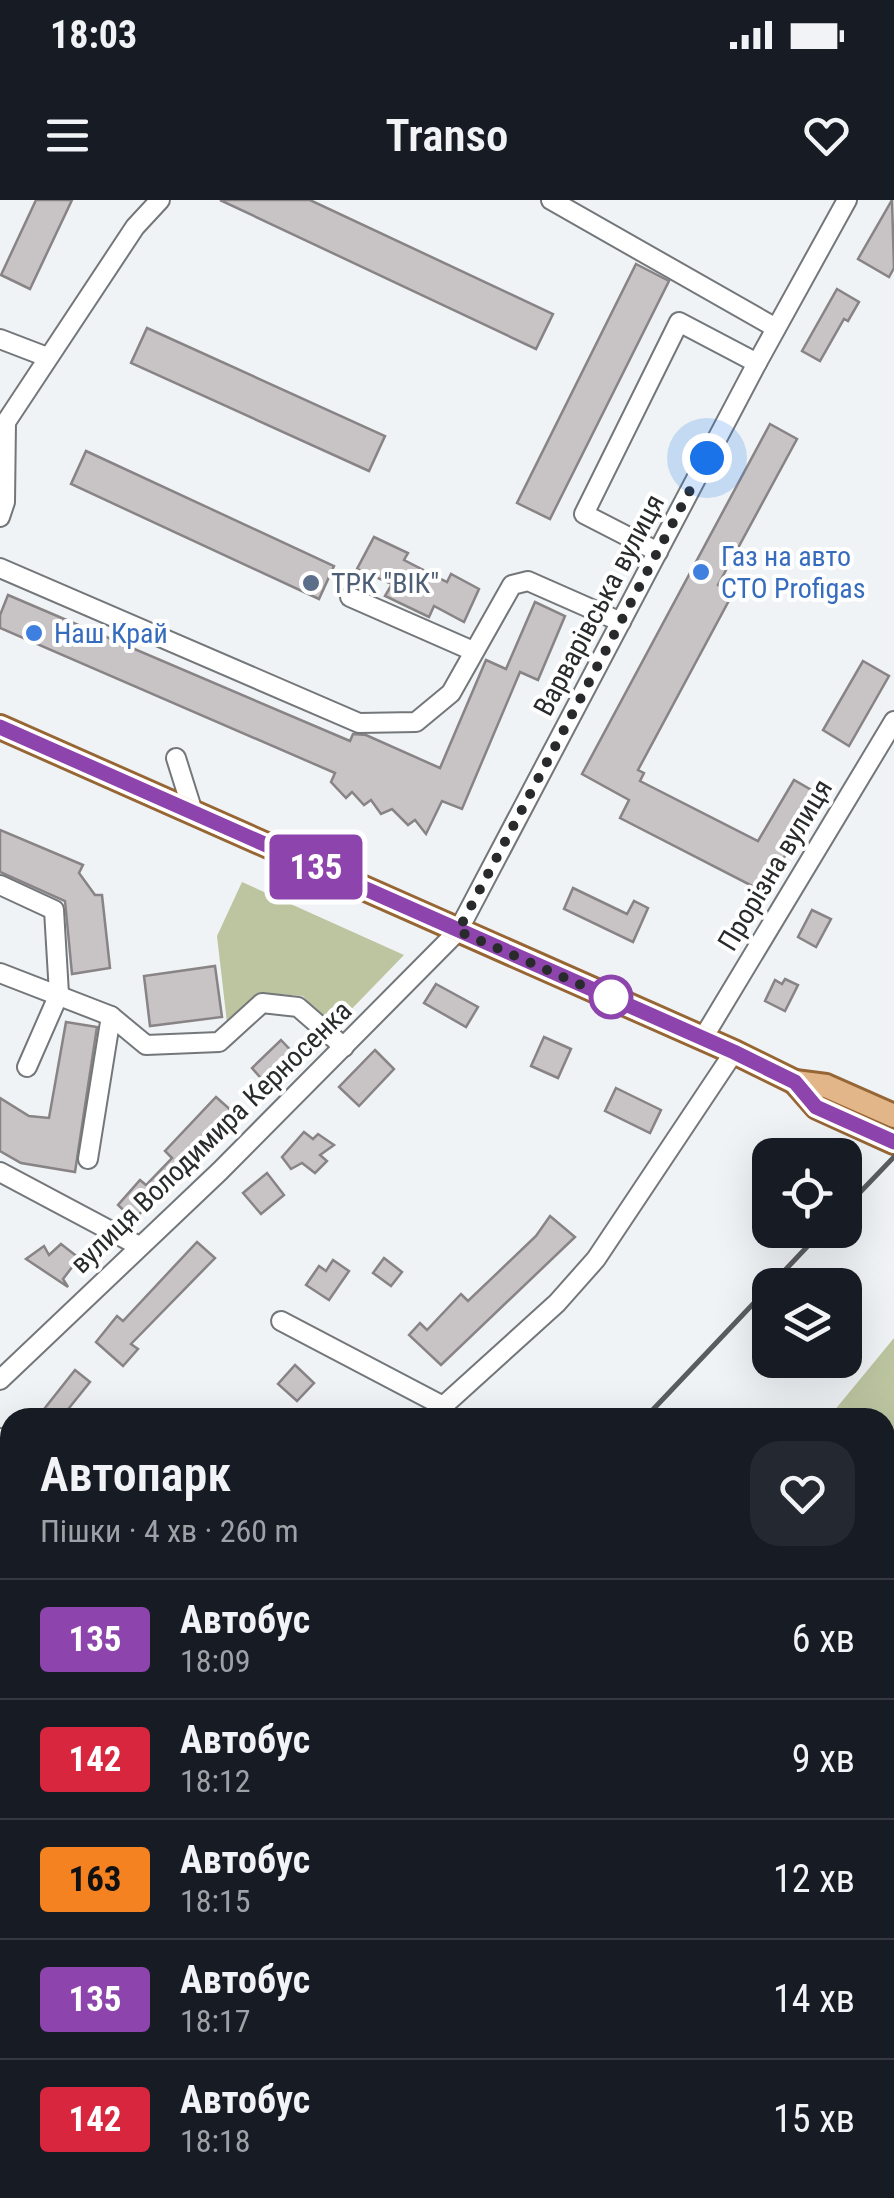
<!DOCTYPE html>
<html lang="uk">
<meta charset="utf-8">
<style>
:root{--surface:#171b24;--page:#242831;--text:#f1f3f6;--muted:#9ea1a6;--line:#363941}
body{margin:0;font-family:"Roboto Condensed",sans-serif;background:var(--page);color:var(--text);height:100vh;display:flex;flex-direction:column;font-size:38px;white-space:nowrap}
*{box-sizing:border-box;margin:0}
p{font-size:32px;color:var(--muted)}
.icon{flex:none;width:55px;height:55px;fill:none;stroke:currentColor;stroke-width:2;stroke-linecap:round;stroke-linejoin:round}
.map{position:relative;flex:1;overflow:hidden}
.drawer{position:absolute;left:0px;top:1208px;width:895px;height:792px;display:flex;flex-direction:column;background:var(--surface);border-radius:30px 30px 0 0;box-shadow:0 10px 40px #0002}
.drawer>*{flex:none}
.badge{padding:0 20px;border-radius:8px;font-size:35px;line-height:65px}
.tools{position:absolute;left:752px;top:938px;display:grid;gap:20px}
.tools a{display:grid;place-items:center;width:110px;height:110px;border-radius:20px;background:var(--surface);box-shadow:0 10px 40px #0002;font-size:50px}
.you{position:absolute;width:50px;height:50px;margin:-25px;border:8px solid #fff;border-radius:50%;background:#1a73e8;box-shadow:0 0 0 15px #1a73e833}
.map>.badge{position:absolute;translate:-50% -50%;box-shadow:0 0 0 5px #fff}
.round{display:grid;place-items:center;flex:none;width:105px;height:105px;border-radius:30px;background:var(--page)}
.headline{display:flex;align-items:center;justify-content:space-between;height:170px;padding:0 40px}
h1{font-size:48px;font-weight:600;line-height:75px}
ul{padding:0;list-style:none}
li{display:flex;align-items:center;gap:30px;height:120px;padding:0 40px;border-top:2px solid var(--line)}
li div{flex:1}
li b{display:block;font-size:38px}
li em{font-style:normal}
li .badge{min-width:110px;font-weight:700;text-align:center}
.status{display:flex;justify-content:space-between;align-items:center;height:70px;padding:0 50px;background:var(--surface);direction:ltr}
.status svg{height:28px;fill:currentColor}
header{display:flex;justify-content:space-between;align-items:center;height:130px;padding:0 40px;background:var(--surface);font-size:45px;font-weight:600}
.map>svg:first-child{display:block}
.green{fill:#bcc5a0}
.building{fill:#c8c3c5;stroke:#888385;stroke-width:2.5}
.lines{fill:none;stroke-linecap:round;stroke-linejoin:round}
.minor-casing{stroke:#74777a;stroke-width:22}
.major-casing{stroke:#966635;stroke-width:28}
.minor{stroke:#fff;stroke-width:18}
.major{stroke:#e3b689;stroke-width:22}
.rail{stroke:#5a5d5e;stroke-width:5}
.line-casing{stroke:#fff;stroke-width:22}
.line{stroke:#8e44ad;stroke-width:15}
.walk{stroke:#282a2b;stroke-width:10;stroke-dasharray:0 18}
.shop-dot{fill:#3f7fe0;stroke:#fff;stroke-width:4}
.service-dot{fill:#5c6f8a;stroke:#fff;stroke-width:4}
.stop-dot{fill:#fff;stroke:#8e44ad;stroke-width:5}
.labels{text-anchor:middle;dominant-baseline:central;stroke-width:8;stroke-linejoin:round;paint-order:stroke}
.shop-label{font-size:28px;fill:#366cbe;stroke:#fff;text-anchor:start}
.service-label{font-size:28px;fill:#4e5e75;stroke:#fff;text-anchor:start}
.street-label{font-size:28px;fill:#282a2b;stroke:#fff}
</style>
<div class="status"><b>18:03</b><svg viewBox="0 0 49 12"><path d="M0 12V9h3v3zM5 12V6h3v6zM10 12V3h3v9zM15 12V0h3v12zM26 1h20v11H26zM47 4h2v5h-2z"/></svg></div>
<header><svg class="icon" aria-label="menu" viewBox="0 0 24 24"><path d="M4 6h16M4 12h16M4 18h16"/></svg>Transo<svg class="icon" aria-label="heart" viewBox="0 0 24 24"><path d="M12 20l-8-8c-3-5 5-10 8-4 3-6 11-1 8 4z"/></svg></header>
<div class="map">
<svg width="894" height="1998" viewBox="0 0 894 1998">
<rect width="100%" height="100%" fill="#eff3f6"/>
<g class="green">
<path d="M 242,682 L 404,755 L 341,820 L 320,816 L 303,796 L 262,793 L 227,823 L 217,736 Z"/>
<path d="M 894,1138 L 894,1934 L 885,1929 L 885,1218 L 829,1217 Z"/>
<path d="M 545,1990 L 706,1990 L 699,1998 L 549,1998 Z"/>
</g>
<g class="building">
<path d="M 36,0 L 72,0 L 30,89 L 1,75 Z"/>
<path d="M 220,0 L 310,0 L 553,114 L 536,149 Z"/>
<path d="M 892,0 L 894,68 L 889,77 L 858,59 Z"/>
<path d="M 636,64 L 669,81 L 550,319 L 517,303 Z"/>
<path d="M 837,89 L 859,102 L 848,121 L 844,119 L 820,161 L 802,151 Z"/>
<path d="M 147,128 L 385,236 L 369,271 L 131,163 Z"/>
<path d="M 770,224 L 797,239 L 718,385 L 733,393 L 638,570 L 644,573 L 640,581 L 758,641 L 794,580 L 820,595 L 764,692 L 620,618 L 629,600 L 582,574 Z"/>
<path d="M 86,251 L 334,366 L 319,399 L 71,284 Z"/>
<path d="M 374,337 L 408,353 L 404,360 L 447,382 L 451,374 L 479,389 L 464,422 L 434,406 L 429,417 L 385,396 L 392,384 L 357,369 Z"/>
<path d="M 8,395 L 350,541 L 353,534 L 366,535 L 440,568 L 486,460 L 506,469 L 535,402 L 565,416 L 538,480 L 520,472 L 462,609 L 442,601 L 426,634 L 415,620 L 408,625 L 392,609 L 381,614 L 371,600 L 364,605 L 352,592 L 346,598 L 331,582 L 335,573 L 0,428 L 0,415 Z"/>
<path d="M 863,461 L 889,476 L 849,546 L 823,530 Z"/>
<path d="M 0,630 L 83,665 L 79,673 L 95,695 L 102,695 L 110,768 L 72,774 L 65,701 L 0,672 Z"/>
<path d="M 573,688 L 627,714 L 634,701 L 648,708 L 633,742 L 564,709 Z"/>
<path d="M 812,710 L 831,719 L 816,747 L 798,737 Z"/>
<path d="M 215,766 L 222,817 L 150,826 L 144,776 Z"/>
<path d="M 785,779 L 798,785 L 785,811 L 765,801 L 775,780 L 782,784 Z"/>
<path d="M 436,784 L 478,807 L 466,827 L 424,803 Z"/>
<path d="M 66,822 L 97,827 L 75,972 L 21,963 L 0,951 L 0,898 L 29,916 L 49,918 Z"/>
<path d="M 544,837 L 571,849 L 558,878 L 531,866 Z"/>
<path d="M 281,840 L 297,857 L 267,885 L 252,868 Z"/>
<path d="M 375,850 L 394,869 L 359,906 L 339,887 Z"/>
<path d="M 616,888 L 661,910 L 650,933 L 605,911 Z"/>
<path d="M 216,897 L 233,912 L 191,958 L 196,963 L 179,981 L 174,976 L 134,1020 L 118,1005 L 140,980 L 146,985 L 172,958 L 165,951 Z"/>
<path d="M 304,932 L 313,939 L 318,934 L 334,945 L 320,955 L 327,961 L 315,973 L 302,963 L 291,969 L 282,957 Z"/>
<path d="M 267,973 L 284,995 L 261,1014 L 243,993 Z"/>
<path d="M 550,1016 L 575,1037 L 441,1165 L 409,1135 L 420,1123 L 427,1130 L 461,1094 L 468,1101 L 536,1036 Z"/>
<path d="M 197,1042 L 215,1058 L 131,1144 L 138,1149 L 123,1166 L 96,1142 L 117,1116 L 123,1121 Z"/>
<path d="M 61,1044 L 79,1058 L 63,1079 L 68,1087 L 26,1059 L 44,1046 L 49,1055 Z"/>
<path d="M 384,1058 L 402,1072 L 391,1086 L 373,1073 Z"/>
<path d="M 333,1060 L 349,1071 L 329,1100 L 306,1085 L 319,1066 L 326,1071 Z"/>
<path d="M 295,1165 L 314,1183 L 297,1201 L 278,1184 Z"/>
<path d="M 75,1170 L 90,1182 L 61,1218 L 37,1218 Z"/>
</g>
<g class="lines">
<defs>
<g id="minor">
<path d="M 551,0 L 776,128"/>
<path d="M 0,139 L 47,157"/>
<path d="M 0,317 L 5,302 L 6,222 L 135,27 L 160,0"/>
<path d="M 658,352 L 584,314 L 679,122 L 757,163"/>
<path d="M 0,368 L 359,523 L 416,522 L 451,493 L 512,385 L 528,381 L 621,422"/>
<path d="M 350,397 L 473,451"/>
<path d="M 176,558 L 193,612"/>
<path d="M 0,685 L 54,710 L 59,794 L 27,867"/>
<path d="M 0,773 L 111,816"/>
<path d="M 703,838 L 894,521"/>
<path d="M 88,959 L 111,816 L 146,845 L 219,842 L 262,803 L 298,807 L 344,847"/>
<path d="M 0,972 L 139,1046"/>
<path d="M 281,1121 L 443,1206"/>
<path d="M 0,1180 L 220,971 L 458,731 L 757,163 L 847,0"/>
<path d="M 430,1218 L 557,1103 L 596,1059 L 734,852"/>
<path d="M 0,1238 L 10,1245"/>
<path d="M 0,1609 L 10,1599"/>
<path d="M 200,1990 L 200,1998"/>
<path d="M 272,1990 L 280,1998"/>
<path d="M 351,1990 L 358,1998"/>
<path d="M 378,1998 L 385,1990"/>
</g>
<g id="major">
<path d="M 0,527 L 734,852 L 795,882 L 817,907 L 894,942"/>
<path d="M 795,882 L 826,886 L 894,916"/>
</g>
</defs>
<use href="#minor" class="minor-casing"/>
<use href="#major" class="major-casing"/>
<use href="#minor" class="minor"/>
<use href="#major" class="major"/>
<g class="rail">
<path d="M 845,1008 L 894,957"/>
<path d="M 645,1218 L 823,1030"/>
<path d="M 0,1986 L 10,1973"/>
</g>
</g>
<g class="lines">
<defs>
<path id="line" d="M 0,527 L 734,852 L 795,882 L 816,907 L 894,942"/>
</defs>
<use href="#line" class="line-casing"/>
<use href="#line" class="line"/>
<path class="walk" d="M 611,797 L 620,802 L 458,731 L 707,258"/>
</g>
<g class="shop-dot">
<circle cx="701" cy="372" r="10"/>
<circle cx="34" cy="433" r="10"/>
</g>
<circle class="service-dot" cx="311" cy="383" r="10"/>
<circle class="stop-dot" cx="611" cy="797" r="20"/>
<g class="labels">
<g class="shop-label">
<text x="721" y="356">Газ на авто<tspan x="721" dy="32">СТО Profigas</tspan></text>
<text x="54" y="433">Наш Край</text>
</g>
<g class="service-label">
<text x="331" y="383">ТРК "ВІК"</text>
</g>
<g class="street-label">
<text transform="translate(599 405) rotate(-62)">Варварівська вулиця</text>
<text transform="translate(775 665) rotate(-59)">Прорізна вулиця</text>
<text transform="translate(211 937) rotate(-44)">вулиця Володимира Керносенка</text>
</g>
</g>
</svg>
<div class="tools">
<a><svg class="icon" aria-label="locate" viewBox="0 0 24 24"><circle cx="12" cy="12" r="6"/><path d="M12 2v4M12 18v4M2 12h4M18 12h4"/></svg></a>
<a><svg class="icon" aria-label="layers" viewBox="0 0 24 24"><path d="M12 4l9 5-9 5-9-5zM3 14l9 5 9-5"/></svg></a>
</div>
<div class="you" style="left:707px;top:258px"></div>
<b class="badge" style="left:316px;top:667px;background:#8e44ad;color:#fff">135</b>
<section class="drawer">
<div class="headline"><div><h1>Автопарк</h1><p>Пішки · 4 хв · 260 m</p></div><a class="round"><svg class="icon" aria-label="heart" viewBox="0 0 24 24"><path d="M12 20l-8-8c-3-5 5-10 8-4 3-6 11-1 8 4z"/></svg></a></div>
<ul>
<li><span class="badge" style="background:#8e44ad;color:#fff">135</span><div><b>Автобус</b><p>18:09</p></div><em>6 хв</em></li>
<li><span class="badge" style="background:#d7263d;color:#fff">142</span><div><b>Автобус</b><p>18:12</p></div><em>9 хв</em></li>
<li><span class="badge" style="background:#f58220;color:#111">163</span><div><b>Автобус</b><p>18:15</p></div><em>12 хв</em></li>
<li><span class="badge" style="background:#8e44ad;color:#fff">135</span><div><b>Автобус</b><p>18:17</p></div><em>14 хв</em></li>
<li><span class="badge" style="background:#d7263d;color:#fff">142</span><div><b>Автобус</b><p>18:18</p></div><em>15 хв</em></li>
</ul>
</section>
</div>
